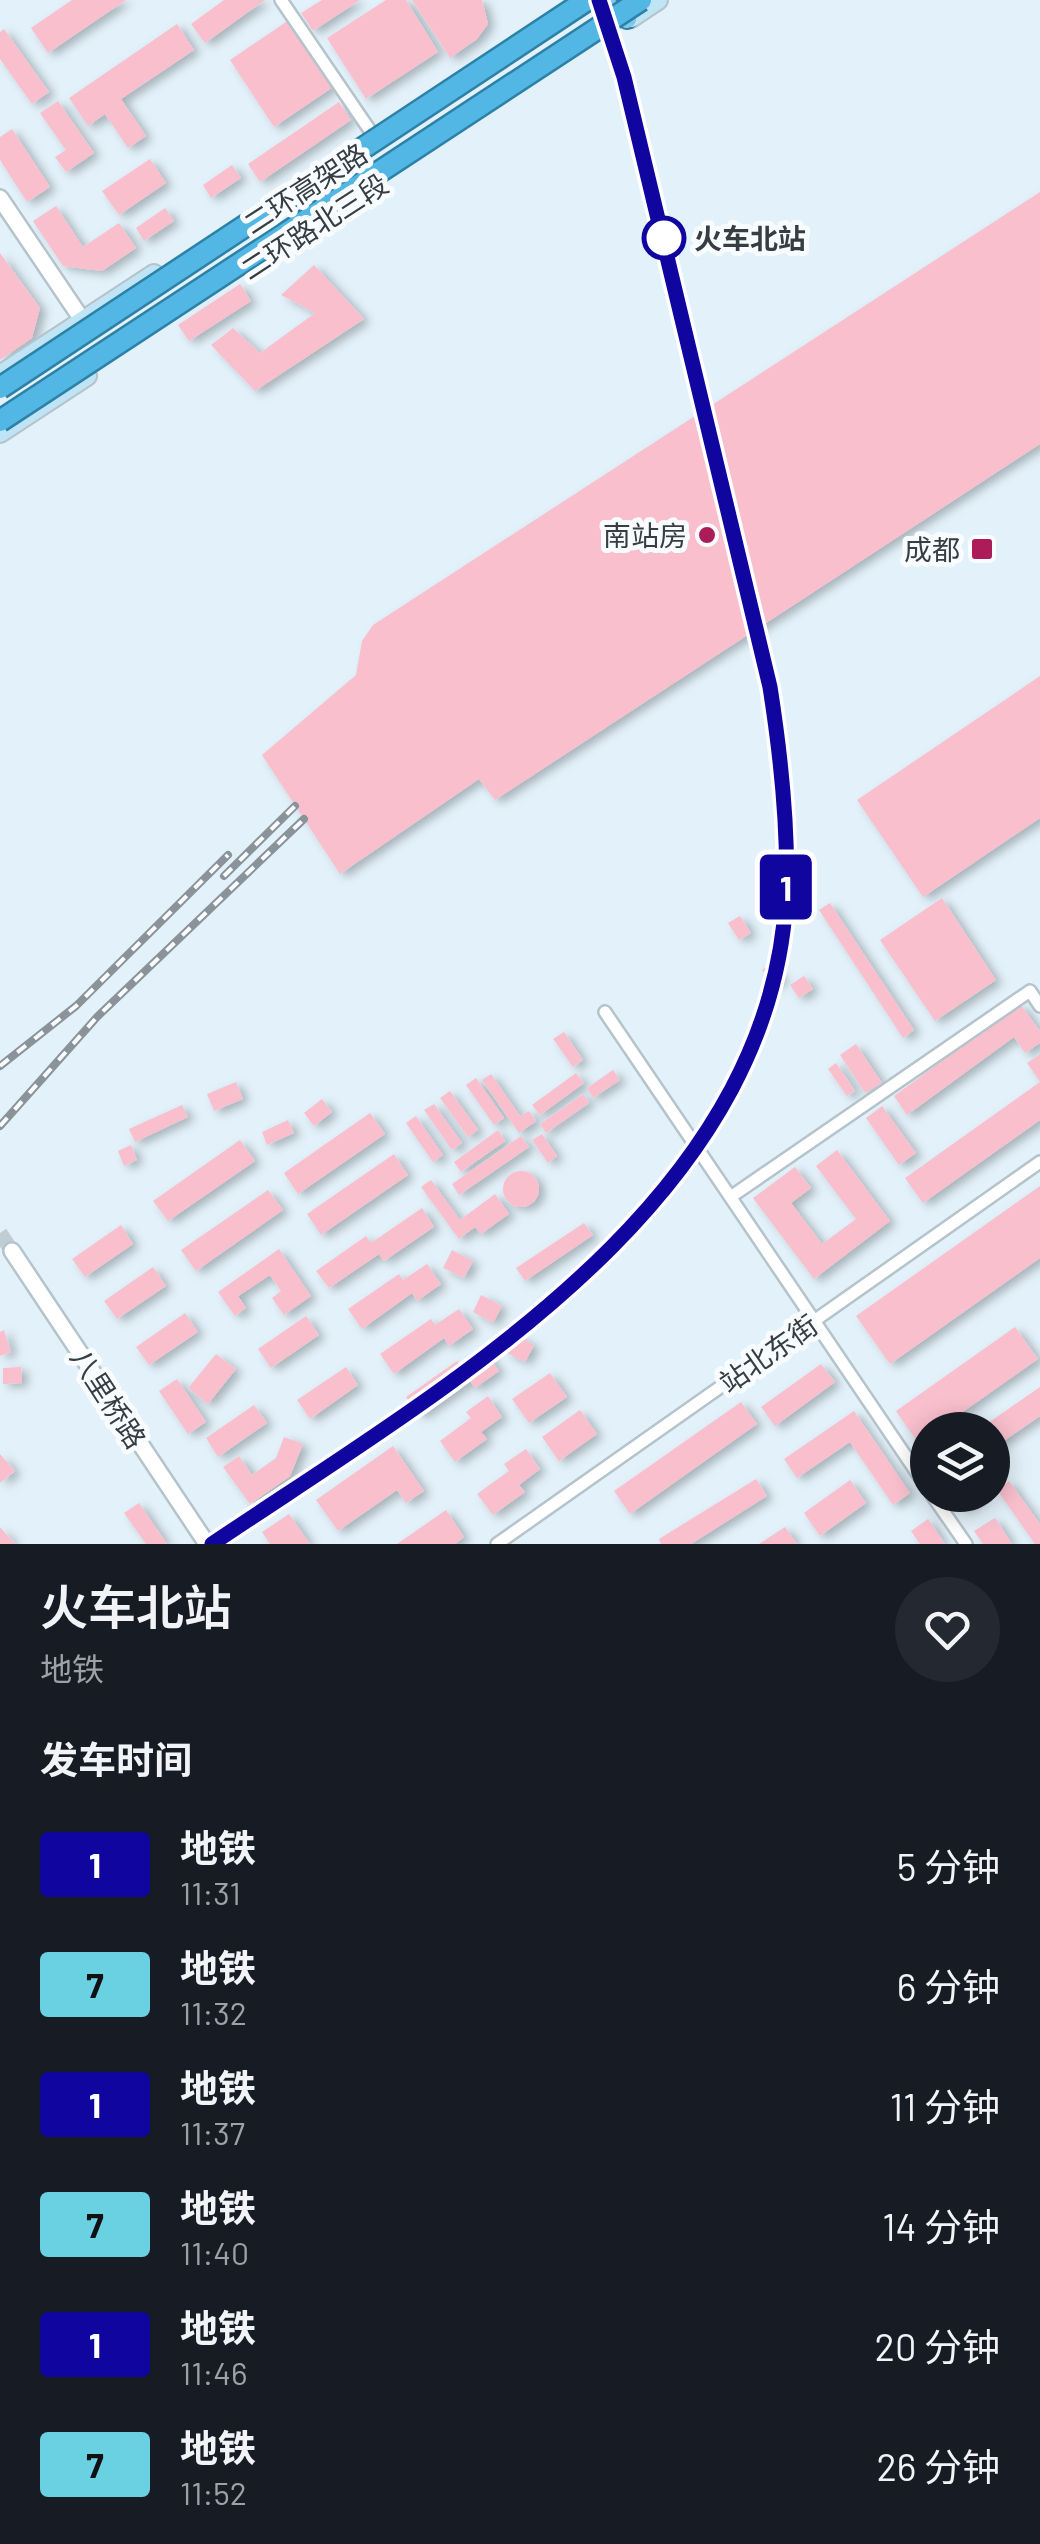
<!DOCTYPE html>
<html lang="zh">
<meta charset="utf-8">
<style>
:root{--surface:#171b24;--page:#242831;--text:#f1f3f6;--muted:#9ea1a6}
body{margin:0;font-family:Barlow,"Noto Sans SC",sans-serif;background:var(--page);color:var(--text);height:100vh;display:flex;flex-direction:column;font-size:38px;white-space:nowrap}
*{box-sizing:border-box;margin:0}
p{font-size:32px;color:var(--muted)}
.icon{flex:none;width:55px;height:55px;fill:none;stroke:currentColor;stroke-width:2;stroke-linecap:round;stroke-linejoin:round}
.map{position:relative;height:1544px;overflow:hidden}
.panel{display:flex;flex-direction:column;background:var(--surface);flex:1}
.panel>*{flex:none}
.badge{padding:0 20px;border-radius:8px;font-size:35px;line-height:65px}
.buttons{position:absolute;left:910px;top:1412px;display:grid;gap:20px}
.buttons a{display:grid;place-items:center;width:100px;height:100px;border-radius:50%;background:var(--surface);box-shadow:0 5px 25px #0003;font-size:50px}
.map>.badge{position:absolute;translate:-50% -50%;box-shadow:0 0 0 5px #fff}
h2{padding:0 40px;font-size:38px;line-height:90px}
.round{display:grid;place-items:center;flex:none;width:105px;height:105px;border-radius:52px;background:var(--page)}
.overview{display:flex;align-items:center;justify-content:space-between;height:170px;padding:0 40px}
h1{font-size:48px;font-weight:600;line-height:75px}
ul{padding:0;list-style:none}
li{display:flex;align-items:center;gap:30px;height:120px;padding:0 40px}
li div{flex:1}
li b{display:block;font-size:38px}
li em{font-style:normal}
li .badge{min-width:110px;font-weight:700;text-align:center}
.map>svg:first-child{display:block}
.building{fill:#f9bfcd;filter:url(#shadow)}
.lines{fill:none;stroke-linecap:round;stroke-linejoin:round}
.tertiary-tunnel{stroke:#c1cdd5;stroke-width:15;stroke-dasharray:15 8;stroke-linecap:butt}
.minor-casing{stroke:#b5c3cb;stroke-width:16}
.tertiary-casing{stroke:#b5c3cb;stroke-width:20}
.secondary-casing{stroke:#b5c3cb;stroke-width:22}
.primary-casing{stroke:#2d81a6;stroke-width:22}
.minor{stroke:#fff;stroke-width:11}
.tertiary{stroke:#fff;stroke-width:15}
.secondary{stroke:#bee4f5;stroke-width:18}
.primary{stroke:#7dc9eb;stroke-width:18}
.rail-casing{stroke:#8a9399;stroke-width:8}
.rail{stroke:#f9fcfe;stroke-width:4;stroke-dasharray:11;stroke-linecap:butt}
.trunk-bridge-casing{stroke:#2d81a6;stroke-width:25;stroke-linecap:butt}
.trunk-bridge{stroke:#52b7e4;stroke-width:20}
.line-casing{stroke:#fff;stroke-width:22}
.line{stroke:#10069f;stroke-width:15}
.stop-dot{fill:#fff;stroke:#10069f;stroke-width:5}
.poi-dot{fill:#ab1c58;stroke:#f9fcfe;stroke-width:4}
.labels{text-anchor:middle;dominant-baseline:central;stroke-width:10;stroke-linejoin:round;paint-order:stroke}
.street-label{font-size:28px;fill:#373d40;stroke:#f9fcfe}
.stop-label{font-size:28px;font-weight:bold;fill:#373d40;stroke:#f9fcfe;text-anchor:start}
.poi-label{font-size:28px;fill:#373d40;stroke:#f9fcfe;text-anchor:end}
</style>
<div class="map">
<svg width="1040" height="1544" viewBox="0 0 1040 1544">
<defs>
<filter id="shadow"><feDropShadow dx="6" dy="3.5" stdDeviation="5" flood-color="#0004"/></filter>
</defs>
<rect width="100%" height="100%" fill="#e3f1fa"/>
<g class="building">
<path d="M 72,0 L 126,0 L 48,53 L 31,28 Z"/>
<path d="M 224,0 L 265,0 L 205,43 L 191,24 Z"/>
<path d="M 322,0 L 360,0 L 313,31 L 301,13 Z"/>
<path d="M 386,0 L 406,0 L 438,52 L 366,99 L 327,38 Z"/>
<path d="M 412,0 L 482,0 L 488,24 L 477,39 L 450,58 Z"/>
<path d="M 289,20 L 333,87 L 274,127 L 230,60 Z"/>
<path d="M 177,24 L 194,50 L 121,99 L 146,136 L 128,148 L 105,114 L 88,126 L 69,98 Z"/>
<path d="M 4,29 L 49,92 L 32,104 L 0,59 L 0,32 Z"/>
<path d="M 58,101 L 94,153 L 66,172 L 55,157 L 66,150 L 40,113 Z"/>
<path d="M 339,102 L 351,120 L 260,182 L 248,164 Z"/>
<path d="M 12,129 L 50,187 L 27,202 L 0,160 L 0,137 Z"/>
<path d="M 150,159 L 166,183 L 119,215 L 102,191 Z"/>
<path d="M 232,165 L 241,178 L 211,198 L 203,185 Z"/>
<path d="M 1040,192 L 1040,444 L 495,800 L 479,779 L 340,874 L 262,755 L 356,675 L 362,641 L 373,625 Z"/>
<path d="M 56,206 L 83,247 L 119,223 L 136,248 L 102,271 L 63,266 L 33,221 Z"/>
<path d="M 165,208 L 174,221 L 144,241 L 136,228 Z"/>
<path d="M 0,253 L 40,308 L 32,338 L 0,360 Z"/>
<path d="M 314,265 L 364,319 L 255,391 L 211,345 L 233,328 L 260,353 L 315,313 L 281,295 Z"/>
<path d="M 240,284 L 251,301 L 189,341 L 178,325 Z"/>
<path d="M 1040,676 L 1040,818 L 923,897 L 857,800 Z"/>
<path d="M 942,898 L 996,980 L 935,1021 L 880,940 Z"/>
<path d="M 830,903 L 914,1030 L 903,1038 L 819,910 Z"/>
<path d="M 740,916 L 751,933 L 739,940 L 728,923 Z"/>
<path d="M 771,963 L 783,979 L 774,986 L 762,970 Z"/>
<path d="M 804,976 L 813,989 L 799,998 L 790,985 Z"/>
<path d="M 1020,1004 L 1040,1031 L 1040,1043 L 1025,1053 L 1014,1037 L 907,1115 L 894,1096 Z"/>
<path d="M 564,1032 L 583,1060 L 573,1067 L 553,1039 Z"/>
<path d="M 856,1044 L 882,1083 L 865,1093 L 840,1055 Z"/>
<path d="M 1040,1054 L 1040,1120 L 923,1203 L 905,1178 L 1040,1082 L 1027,1063 Z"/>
<path d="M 836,1063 L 855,1091 L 847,1096 L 828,1069 Z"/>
<path d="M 613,1070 L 620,1080 L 593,1098 L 587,1088 Z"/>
<path d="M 576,1073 L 584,1083 L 540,1115 L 532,1105 Z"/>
<path d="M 491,1074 L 520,1116 L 529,1111 L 536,1121 L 519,1133 L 482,1080 Z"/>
<path d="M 476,1078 L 504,1118 L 494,1125 L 466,1085 Z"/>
<path d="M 236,1082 L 243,1099 L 214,1111 L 207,1094 Z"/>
<path d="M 450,1091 L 478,1130 L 468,1137 L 440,1098 Z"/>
<path d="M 583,1094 L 589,1103 L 546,1133 L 540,1124 Z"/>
<path d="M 322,1099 L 332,1112 L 314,1126 L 304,1113 Z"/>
<path d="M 434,1104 L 462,1143 L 452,1150 L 424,1110 Z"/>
<path d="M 182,1105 L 188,1117 L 135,1142 L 129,1129 Z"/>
<path d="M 882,1106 L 916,1153 L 899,1165 L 866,1118 Z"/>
<path d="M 370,1113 L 385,1134 L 298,1194 L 284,1173 Z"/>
<path d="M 416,1116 L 443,1155 L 433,1162 L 406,1123 Z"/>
<path d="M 288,1120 L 294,1133 L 267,1145 L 262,1132 Z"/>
<path d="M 498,1130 L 505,1141 L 461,1172 L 454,1162 Z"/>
<path d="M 542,1134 L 557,1156 L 548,1163 L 532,1140 Z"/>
<path d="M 521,1136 L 529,1147 L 459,1195 L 452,1184 Z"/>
<path d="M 240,1140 L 255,1161 L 168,1221 L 153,1201 Z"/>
<path d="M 131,1145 L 137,1160 L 124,1166 L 118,1151 Z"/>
<path d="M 837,1150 L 890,1221 L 814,1279 L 753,1198 L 795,1167 L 811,1188 L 791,1203 L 822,1244 L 856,1219 L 816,1166 Z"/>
<path d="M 394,1154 L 408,1175 L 321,1235 L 307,1214 Z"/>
<circle cx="521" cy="1189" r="18"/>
<path d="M 431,1180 L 460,1220 L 495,1194 L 509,1214 L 481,1234 L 475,1227 L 459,1239 L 421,1187 Z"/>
<path d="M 1040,1186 L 1040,1258 L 890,1364 L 856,1316 Z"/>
<path d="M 268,1190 L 283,1210 L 196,1271 L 181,1250 Z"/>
<path d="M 422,1208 L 434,1227 L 384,1261 L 379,1254 L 329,1288 L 316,1271 L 366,1236 L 371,1243 Z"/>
<path d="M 584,1223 L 593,1235 L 525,1281 L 516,1268 Z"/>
<path d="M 121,1225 L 133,1244 L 85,1277 L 72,1259 Z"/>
<path d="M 279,1249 L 311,1296 L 284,1315 L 272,1298 L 281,1291 L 270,1275 L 238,1296 L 246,1308 L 235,1316 L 218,1292 Z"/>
<path d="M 452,1250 L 473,1261 L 464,1278 L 443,1268 Z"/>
<path d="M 427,1264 L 441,1284 L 417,1301 L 412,1293 L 362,1329 L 348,1309 L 399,1274 L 403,1280 Z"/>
<path d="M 153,1267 L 166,1286 L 117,1319 L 104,1301 Z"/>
<path d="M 481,1295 L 502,1306 L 493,1323 L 473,1312 Z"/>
<path d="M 459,1309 L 473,1329 L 449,1346 L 444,1338 L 394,1374 L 380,1354 L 431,1319 L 435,1325 Z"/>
<path d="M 185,1313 L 198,1332 L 149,1365 L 136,1347 Z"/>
<path d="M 306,1316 L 319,1335 L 271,1368 L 258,1349 Z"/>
<path d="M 1015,1327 L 1038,1359 L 937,1430 L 928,1430 L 928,1436 L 918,1443 L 896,1411 Z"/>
<path d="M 4,1330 L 11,1352 L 0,1356 L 0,1332 Z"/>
<path d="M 514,1334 L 534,1345 L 525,1362 L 505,1352 Z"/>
<path d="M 485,1351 L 499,1371 L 475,1388 L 470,1381 L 420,1416 L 406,1397 L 457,1361 L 461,1368 Z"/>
<path d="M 216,1354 L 236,1369 L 208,1404 L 188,1388 Z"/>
<path d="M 821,1364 L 835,1382 L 775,1426 L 761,1407 Z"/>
<path d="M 21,1367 L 22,1383 L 3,1384 L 3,1368 Z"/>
<path d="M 346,1367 L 358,1385 L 310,1419 L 297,1400 Z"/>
<path d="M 550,1373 L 567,1397 L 529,1423 L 512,1399 Z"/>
<path d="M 177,1379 L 206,1422 L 188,1434 L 159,1391 Z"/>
<path d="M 1040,1387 L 1040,1416 L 992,1449 L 992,1430 L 978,1430 Z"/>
<path d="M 488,1396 L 502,1417 L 481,1432 L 487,1439 L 455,1462 L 440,1441 L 471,1418 L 466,1412 Z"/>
<path d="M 741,1402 L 757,1424 L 630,1514 L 614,1491 Z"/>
<path d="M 254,1405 L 267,1423 L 218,1457 L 206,1438 Z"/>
<path d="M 580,1410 L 597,1434 L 559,1461 L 542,1437 Z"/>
<path d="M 854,1411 L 910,1493 L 893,1505 L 850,1442 L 797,1478 L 784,1459 Z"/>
<path d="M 284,1437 L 303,1444 L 290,1476 L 250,1504 L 223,1467 L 239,1456 L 252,1475 L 276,1458 Z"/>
<path d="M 393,1446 L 424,1491 L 406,1503 L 397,1490 L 338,1531 L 316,1500 Z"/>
<path d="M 526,1449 L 540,1469 L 519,1485 L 525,1492 L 493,1515 L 477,1494 L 509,1471 L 504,1464 Z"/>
<path d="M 0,1454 L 15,1471 L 0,1483 Z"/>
<path d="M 756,1479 L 767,1496 L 691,1544 L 661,1544 L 659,1539 Z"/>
<path d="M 850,1480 L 866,1503 L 820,1536 L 804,1513 Z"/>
<path d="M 1009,1481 L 1040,1524 L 1040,1544 L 1035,1544 L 997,1490 Z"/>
<path d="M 953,1495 L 983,1495 L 964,1509 Z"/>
<path d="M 139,1503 L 167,1544 L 146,1544 L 124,1513 Z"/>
<path d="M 446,1510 L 464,1537 L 455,1544 L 397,1544 Z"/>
<path d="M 289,1514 L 310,1544 L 270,1544 L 262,1532 Z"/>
<path d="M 995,1518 L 1012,1544 L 983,1544 L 974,1531 Z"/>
<path d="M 928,1519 L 945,1544 L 920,1544 L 911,1531 Z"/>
<path d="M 0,1527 L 15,1544 L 0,1544 Z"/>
<path d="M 785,1527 L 797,1544 L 759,1544 Z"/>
</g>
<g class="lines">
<path class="tertiary-tunnel" d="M 0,1233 L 12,1251"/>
<defs>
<g id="minor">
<path d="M 281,0 L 371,132"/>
<path d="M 605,1012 L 928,1489"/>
<path d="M 732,1196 L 1030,991 L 1040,1006"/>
<path d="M 932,1495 L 966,1544"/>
<path d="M 497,1544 L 1040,1162"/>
</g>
<g id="tertiary">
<path d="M 0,198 L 83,321"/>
<path d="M 12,1251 L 207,1544"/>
</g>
<g id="secondary">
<path d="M 631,18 L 658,0"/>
<path d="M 0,375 L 154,274"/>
<path d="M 0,433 L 87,376"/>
</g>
<path id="primary" d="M 599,0 L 627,19"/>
</defs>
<use href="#minor" class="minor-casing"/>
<use href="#tertiary" class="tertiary-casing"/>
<use href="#secondary" class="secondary-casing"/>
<use href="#primary" class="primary-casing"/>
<use href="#minor" class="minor"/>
<use href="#tertiary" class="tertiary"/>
<use href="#secondary" class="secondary"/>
<use href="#primary" class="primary"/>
<defs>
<g id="rail">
<path d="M 224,876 L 295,806"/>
<path d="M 0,1066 L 76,1006 L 228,855"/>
<path d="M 0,1126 L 97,1017 L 304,819"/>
</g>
</defs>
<use href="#rail" class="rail-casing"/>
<use href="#rail" class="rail"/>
<defs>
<g id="trunk-bridge">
<path d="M 0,388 L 587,0"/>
<path d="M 0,421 L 641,0"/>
</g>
</defs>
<use href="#trunk-bridge" class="trunk-bridge-casing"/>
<use href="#trunk-bridge" class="trunk-bridge"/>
</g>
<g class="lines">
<defs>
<path id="line" d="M 212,1544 C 440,1390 768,1208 786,899 C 789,828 781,757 770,687 L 624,77 L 599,0"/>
</defs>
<use href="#line" class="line-casing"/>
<use href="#line" class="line"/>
</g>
<circle class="stop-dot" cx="664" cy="238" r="20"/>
<g class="poi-dot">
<circle cx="707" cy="535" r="10"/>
<rect x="970" y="537" width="24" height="24" rx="5"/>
</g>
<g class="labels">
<g class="street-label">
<text transform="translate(305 188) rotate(-33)">二环高架路</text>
<text transform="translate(314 226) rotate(-33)">二环路北三段</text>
<text transform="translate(768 1353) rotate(-35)">站北东街</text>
<text transform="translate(109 1398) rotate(57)">八里桥路</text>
</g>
<g class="stop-label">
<text x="694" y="238">火车北站</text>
</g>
<g class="poi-label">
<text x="687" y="535">南站房</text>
<text x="960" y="549">成都</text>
</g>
</g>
</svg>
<div class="buttons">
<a><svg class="icon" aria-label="layers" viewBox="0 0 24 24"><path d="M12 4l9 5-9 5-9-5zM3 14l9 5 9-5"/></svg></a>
</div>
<b class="badge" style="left:786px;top:887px;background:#10069f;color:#fff">1</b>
</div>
<section class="panel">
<div class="overview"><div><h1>火车北站</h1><p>地铁</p></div><a class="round"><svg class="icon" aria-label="heart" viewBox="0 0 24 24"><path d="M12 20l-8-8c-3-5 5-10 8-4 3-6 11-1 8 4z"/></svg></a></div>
<h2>发车时间</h2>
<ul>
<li><span class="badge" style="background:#10069f;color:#fff">1</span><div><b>地铁</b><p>11:31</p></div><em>5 分钟</em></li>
<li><span class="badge" style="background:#6ad1e3;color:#111">7</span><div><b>地铁</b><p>11:32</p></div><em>6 分钟</em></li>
<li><span class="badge" style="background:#10069f;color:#fff">1</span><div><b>地铁</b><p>11:37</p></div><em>11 分钟</em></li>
<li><span class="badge" style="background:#6ad1e3;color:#111">7</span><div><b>地铁</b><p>11:40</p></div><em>14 分钟</em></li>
<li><span class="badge" style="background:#10069f;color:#fff">1</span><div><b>地铁</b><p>11:46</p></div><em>20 分钟</em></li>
<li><span class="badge" style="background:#6ad1e3;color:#111">7</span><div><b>地铁</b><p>11:52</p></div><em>26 分钟</em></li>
</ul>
</section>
